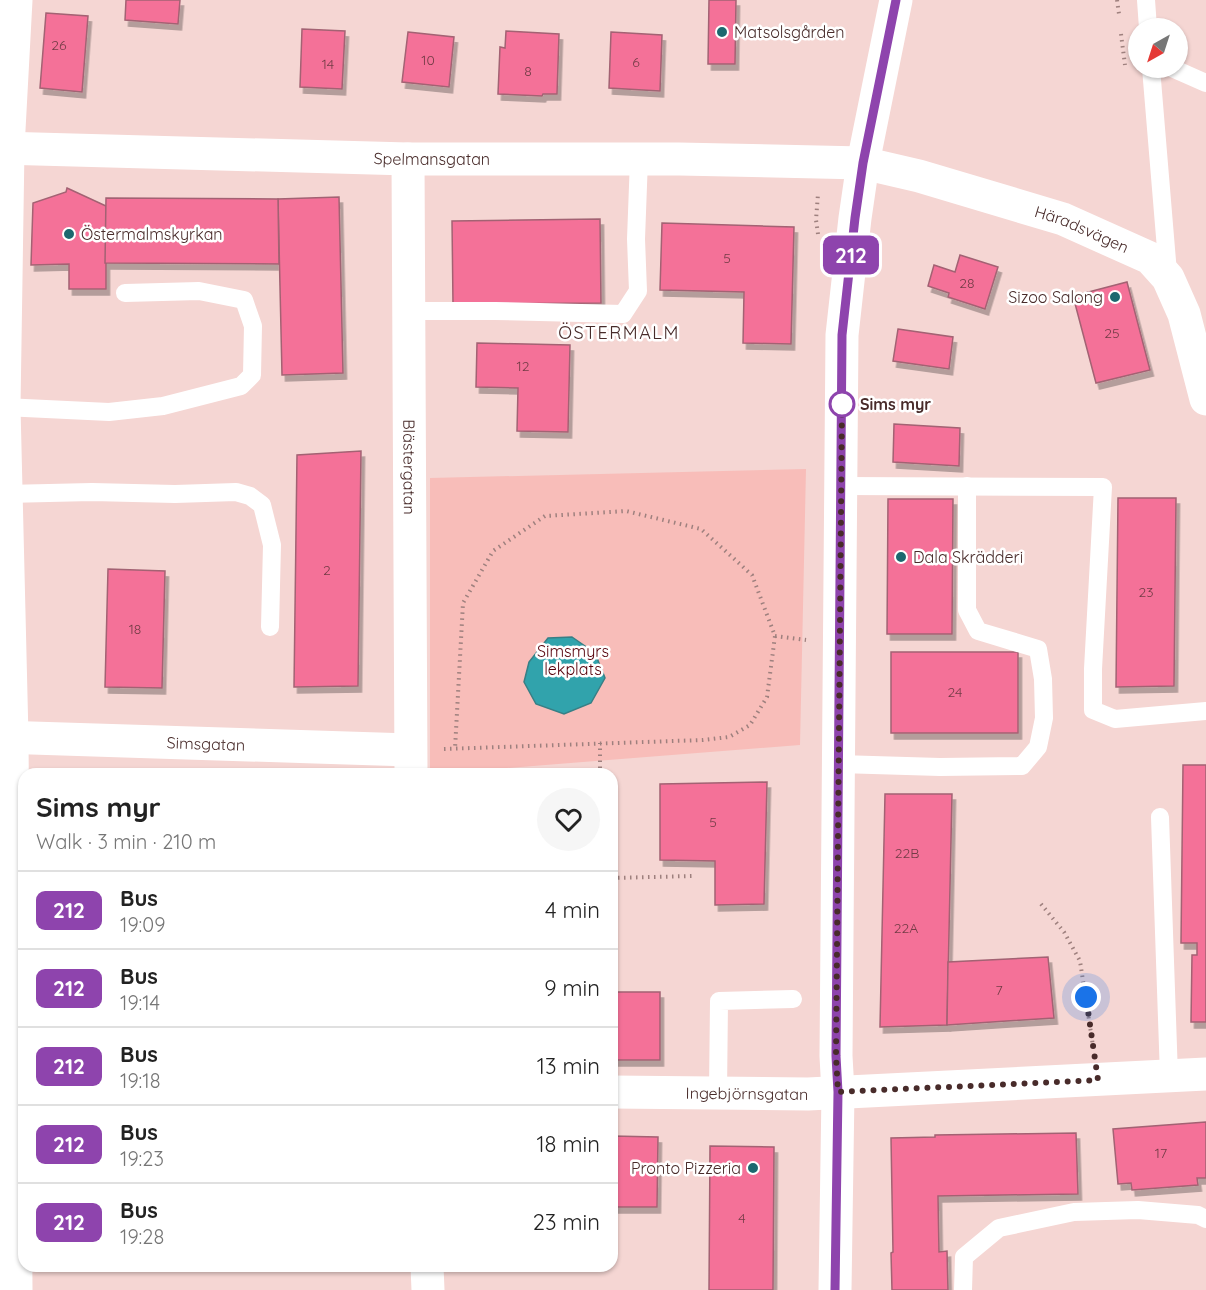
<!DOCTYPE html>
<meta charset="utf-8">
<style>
:root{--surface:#fff;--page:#f6f6f6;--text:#222;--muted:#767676;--line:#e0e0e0}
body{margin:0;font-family:Quicksand,sans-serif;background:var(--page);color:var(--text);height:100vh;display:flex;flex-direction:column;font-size:22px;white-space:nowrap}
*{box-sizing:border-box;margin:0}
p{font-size:20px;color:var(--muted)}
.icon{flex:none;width:33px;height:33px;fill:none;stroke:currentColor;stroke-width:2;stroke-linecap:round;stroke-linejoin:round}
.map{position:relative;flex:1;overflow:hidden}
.details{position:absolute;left:18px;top:768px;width:600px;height:504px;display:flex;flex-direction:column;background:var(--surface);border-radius:18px;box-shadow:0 2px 4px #0004}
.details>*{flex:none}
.badge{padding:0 12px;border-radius:9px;font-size:21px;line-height:39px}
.needle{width:39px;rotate:219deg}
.fabs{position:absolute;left:1128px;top:18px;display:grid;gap:12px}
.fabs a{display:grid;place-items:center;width:60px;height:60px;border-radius:50%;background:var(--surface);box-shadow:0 2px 4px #0004;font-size:30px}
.you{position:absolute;width:30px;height:30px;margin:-15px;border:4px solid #fff;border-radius:50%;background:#1a73e8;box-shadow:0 0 0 9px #1a73e833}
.map>.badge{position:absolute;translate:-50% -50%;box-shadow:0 0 0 3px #fff}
.round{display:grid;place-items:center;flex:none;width:63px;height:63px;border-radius:32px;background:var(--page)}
.overview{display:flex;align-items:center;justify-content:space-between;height:102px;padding:0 18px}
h1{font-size:28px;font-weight:700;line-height:45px}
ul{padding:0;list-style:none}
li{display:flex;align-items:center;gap:18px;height:78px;padding:0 18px;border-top:2px solid var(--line)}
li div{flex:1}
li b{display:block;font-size:22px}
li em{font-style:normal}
li .badge{min-width:66px;font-weight:700;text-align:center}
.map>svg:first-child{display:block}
.green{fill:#f8bdb9}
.water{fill:#31a3ac;stroke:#387f85;stroke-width:1.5}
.building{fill:#f47198;stroke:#a36273;stroke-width:1.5;filter:url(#shadow)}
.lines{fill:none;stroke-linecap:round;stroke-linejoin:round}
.path{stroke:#9e807e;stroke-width:4;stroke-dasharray:1.5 4.5;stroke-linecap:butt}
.lane{stroke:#fff;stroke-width:18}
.street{stroke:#fff;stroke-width:33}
.line-casing{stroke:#fff;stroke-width:14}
.line{stroke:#8e44ad;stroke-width:9}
.walk{stroke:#482b2a;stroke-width:6;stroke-dasharray:0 10.8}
.poi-dot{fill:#1c686f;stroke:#fff;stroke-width:2}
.stop-dot{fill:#fff;stroke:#8e44ad;stroke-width:3}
.labels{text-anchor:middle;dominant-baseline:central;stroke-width:5;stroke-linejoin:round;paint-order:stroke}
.number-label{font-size:14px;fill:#733c46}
.poi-label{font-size:16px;fill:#482b2a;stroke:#fff;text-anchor:start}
.street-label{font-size:16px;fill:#482b2a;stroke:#fff}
.stop-label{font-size:16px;font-weight:bold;fill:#482b2a;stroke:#fff;text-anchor:start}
.park-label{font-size:16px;fill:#56000a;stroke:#fff}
.neighbourhood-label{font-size:18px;letter-spacing:1.5px;fill:#482b2a;stroke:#fff}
</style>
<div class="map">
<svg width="1206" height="1290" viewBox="0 0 1206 1290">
<defs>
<filter id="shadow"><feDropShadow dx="3.5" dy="6" stdDeviation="0" flood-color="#0004"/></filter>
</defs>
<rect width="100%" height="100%" fill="#f5d6d3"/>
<path class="green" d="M 806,469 L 800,745 L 430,774 L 430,478 Z"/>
<path class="water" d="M 572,637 L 595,653 L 605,678 L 591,703 L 564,714 L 536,704 L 524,682 L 529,662 L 548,638 Z"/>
<g class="building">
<path d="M 126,0 L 180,0 L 178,24 L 125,20 Z"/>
<path d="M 709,0 L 736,0 L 735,64 L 708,64 Z"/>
<path d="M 46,13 L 88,16 L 82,92 L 40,88 Z"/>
<path d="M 302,29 L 345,31 L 342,89 L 300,87 Z"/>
<path d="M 506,31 L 559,34 L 557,94 L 543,94 L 542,96 L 498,94 L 500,47 L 505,48 Z"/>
<path d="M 408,32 L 454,37 L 449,87 L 402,82 Z"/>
<path d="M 611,32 L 662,35 L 660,91 L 609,88 Z"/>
<path d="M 67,188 L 106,206 L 106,289 L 69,289 L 69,264 L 31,265 L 33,203 L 66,192 Z"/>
<path d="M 339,197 L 343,373 L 282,375 L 278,199 Z"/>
<path d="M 106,198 L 278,199 L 279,264 L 105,263 Z"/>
<path d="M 600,219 L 601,303 L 453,304 L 452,221 Z"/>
<path d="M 662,223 L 794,227 L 791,344 L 743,343 L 744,292 L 660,290 Z"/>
<path d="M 960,255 L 998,267 L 985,309 L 948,297 L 949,293 L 928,286 L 934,265 L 955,272 Z"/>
<path d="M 1127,282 L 1150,370 L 1096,383 L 1073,296 Z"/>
<path d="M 898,329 L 953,337 L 949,369 L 893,361 Z"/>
<path d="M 477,343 L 570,345 L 568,432 L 517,431 L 518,388 L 476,387 Z"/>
<path d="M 894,424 L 960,428 L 959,466 L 893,462 Z"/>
<path d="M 361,451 L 358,686 L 294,687 L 297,455 Z"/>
<path d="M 1118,498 L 1176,498 L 1174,686 L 1116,687 Z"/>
<path d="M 888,499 L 953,499 L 952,634 L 887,634 Z"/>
<path d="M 108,569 L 165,571 L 162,688 L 105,687 Z"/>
<rect x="891" y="652" width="127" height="81"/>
<path d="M 1183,765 L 1206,765 L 1206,1022 L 1191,1022 L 1192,955 L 1197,955 L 1197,943 L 1181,943 Z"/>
<path d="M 767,782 L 764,904 L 715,905 L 715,861 L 660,860 L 660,784 Z"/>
<path d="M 885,794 L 952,794 L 947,1025 L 880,1027 Z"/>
<path d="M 1048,957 L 1054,1018 L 947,1025 L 948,962 Z"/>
<rect x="612" y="992" width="48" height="68"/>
<path d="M 1206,1122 L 1206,1178 L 1197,1178 L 1198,1185 L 1132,1190 L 1131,1183 L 1118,1184 L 1113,1129 Z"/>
<path d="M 1076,1133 L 1078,1194 L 938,1196 L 939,1252 L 947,1251 L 948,1290 L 892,1290 L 891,1253 L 893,1252 L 891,1138 L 935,1137 L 935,1135 Z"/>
<path d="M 612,1136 L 658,1137 L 657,1207 L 612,1207 Z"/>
<path d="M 710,1146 L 774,1147 L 773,1290 L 709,1290 Z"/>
</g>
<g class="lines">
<g class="path">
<path d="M 1117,0 L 1119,14"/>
<path d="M 1121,34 L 1125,65"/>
<path d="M 818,234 L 816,220 L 818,194"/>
<path d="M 775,636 L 806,640"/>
<path d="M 444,749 L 703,740 L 729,737 L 750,725 L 767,697 L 775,636 L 752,575 L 701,529 L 626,511 L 545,516 L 493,551 L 463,603 L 455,749"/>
<path d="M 600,774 L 600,743"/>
<path d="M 612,878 L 693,876"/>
<path d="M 1041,904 L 1064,932 L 1080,961 L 1093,1046"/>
</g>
<g class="lane">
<path d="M 1146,0 L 1148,28"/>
<path d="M 1151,68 L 1168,273"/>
<path d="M 1172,68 L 1206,83"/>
<path d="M 408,311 L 495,311 L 623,314 L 638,291 L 636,239 L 639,159"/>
<path d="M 4,407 L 109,412 L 163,406 L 241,386 L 252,375 L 253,326 L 244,300 L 199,291 L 125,293"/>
<path d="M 842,486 L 1103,487 L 1093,669 L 1093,710 L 1115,719 L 1206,711"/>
<path d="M 6,494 L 92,492 L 175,494 L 236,492 L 250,496 L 262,505 L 272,545 L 270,627"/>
<path d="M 839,764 L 940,767 L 1022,766 L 1038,747 L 1044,718 L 1043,679 L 1038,649 L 978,631 L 967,610 L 967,486"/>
<path d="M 1160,817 L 1169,1076"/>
<path d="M 718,1093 L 719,1001 L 793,999"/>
<path d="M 963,1290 L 964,1257 L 999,1228 L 1074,1212 L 1138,1210 L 1198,1215 L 1206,1219"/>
</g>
<g class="street">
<path id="s1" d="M 0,148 L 408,159 L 679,159 L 863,163 L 919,176 L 1063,219 L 1150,258 L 1168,278 L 1184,314 L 1206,399"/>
<path id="s2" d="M 408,159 L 411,774"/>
<path id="s3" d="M 0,737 L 410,750"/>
<path id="s4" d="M 612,1092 L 808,1094 L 1206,1074"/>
<path d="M 427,1266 L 428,1290"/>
<path d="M 16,1290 L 12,737 L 4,407 L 8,148 L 16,0"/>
<path d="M 835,1290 L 838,1092 L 836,1056 L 842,335 L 855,218 L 863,163 L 896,0"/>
</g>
</g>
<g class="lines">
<defs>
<path id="line" d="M 835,1290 L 838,1092 L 836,1056 L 842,335 L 855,218 L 863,163 L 896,0"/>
</defs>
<use href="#line" class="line-casing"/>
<use href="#line" class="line"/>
<path class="walk" d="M 842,404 L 836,1056 L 838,1092 L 1098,1080 L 1086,997"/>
</g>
<g class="poi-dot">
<circle cx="722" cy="32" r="6"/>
<circle cx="69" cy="234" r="6"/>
<circle cx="1115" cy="297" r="6"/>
<circle cx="901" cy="557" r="6"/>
<circle cx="753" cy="1168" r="6"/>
</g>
<circle class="stop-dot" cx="842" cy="404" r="12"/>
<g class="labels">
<g class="number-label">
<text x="59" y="45">26</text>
<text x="428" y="60">10</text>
<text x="636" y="62">6</text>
<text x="328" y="64">14</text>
<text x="528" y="71">8</text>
<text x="727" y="258">5</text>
<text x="967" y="283">28</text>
<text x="1112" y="333">25</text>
<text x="523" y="366">12</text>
<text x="327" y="570">2</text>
<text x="1146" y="592">23</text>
<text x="135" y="629">18</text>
<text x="955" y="692">24</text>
<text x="713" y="822">5</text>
<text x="907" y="853">22B</text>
<text x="906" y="928">22A</text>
<text x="999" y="990">7</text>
<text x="1161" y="1153">17</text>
<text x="742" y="1218">4</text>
</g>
<g class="poi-label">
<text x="734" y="32">Matsolsgården</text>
<text x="81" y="234">Östermalmskyrkan</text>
<text x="1103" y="297" text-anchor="end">Sizoo Salong</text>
<text x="913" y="557">Dala Skrädderi</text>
<text x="741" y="1168" text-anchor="end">Pronto Pizzeria</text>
</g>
<g class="street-label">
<text stroke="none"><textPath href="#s1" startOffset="432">Spelmansgatan</textPath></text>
<text stroke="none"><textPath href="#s1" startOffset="1092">Häradsvägen</textPath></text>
<text stroke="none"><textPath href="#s2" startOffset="308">Blästergatan</textPath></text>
<text stroke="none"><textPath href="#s3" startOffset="206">Simsgatan</textPath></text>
<text stroke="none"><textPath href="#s4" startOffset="135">Ingebjörnsgatan</textPath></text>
</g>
<g class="stop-label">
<text x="860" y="404">Sims myr</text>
</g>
<g class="park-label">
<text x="573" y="651">Simsmyrs<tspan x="573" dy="18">lekplats</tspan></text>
</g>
<g class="neighbourhood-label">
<text x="619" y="332">ÖSTERMALM</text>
</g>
</g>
</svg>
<div class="fabs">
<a><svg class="needle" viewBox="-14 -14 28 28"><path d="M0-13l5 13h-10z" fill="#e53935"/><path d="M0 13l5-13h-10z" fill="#767676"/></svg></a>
</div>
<div class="you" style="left:1086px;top:997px"></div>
<b class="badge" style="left:851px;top:255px;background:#8e44ad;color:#fff">212</b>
<section class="details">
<div class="overview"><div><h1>Sims myr</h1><p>Walk · 3 min · 210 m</p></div><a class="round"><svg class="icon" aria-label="heart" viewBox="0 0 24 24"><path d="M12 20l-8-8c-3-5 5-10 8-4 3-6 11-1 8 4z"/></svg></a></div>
<ul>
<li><span class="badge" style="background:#8e44ad;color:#fff">212</span><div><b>Bus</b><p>19:09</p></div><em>4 min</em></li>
<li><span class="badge" style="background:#8e44ad;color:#fff">212</span><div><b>Bus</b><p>19:14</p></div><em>9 min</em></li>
<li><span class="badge" style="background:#8e44ad;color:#fff">212</span><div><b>Bus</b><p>19:18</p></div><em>13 min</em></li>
<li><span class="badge" style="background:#8e44ad;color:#fff">212</span><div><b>Bus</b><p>19:23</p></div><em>18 min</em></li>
<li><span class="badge" style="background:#8e44ad;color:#fff">212</span><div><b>Bus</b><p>19:28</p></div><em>23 min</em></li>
</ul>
</section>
</div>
